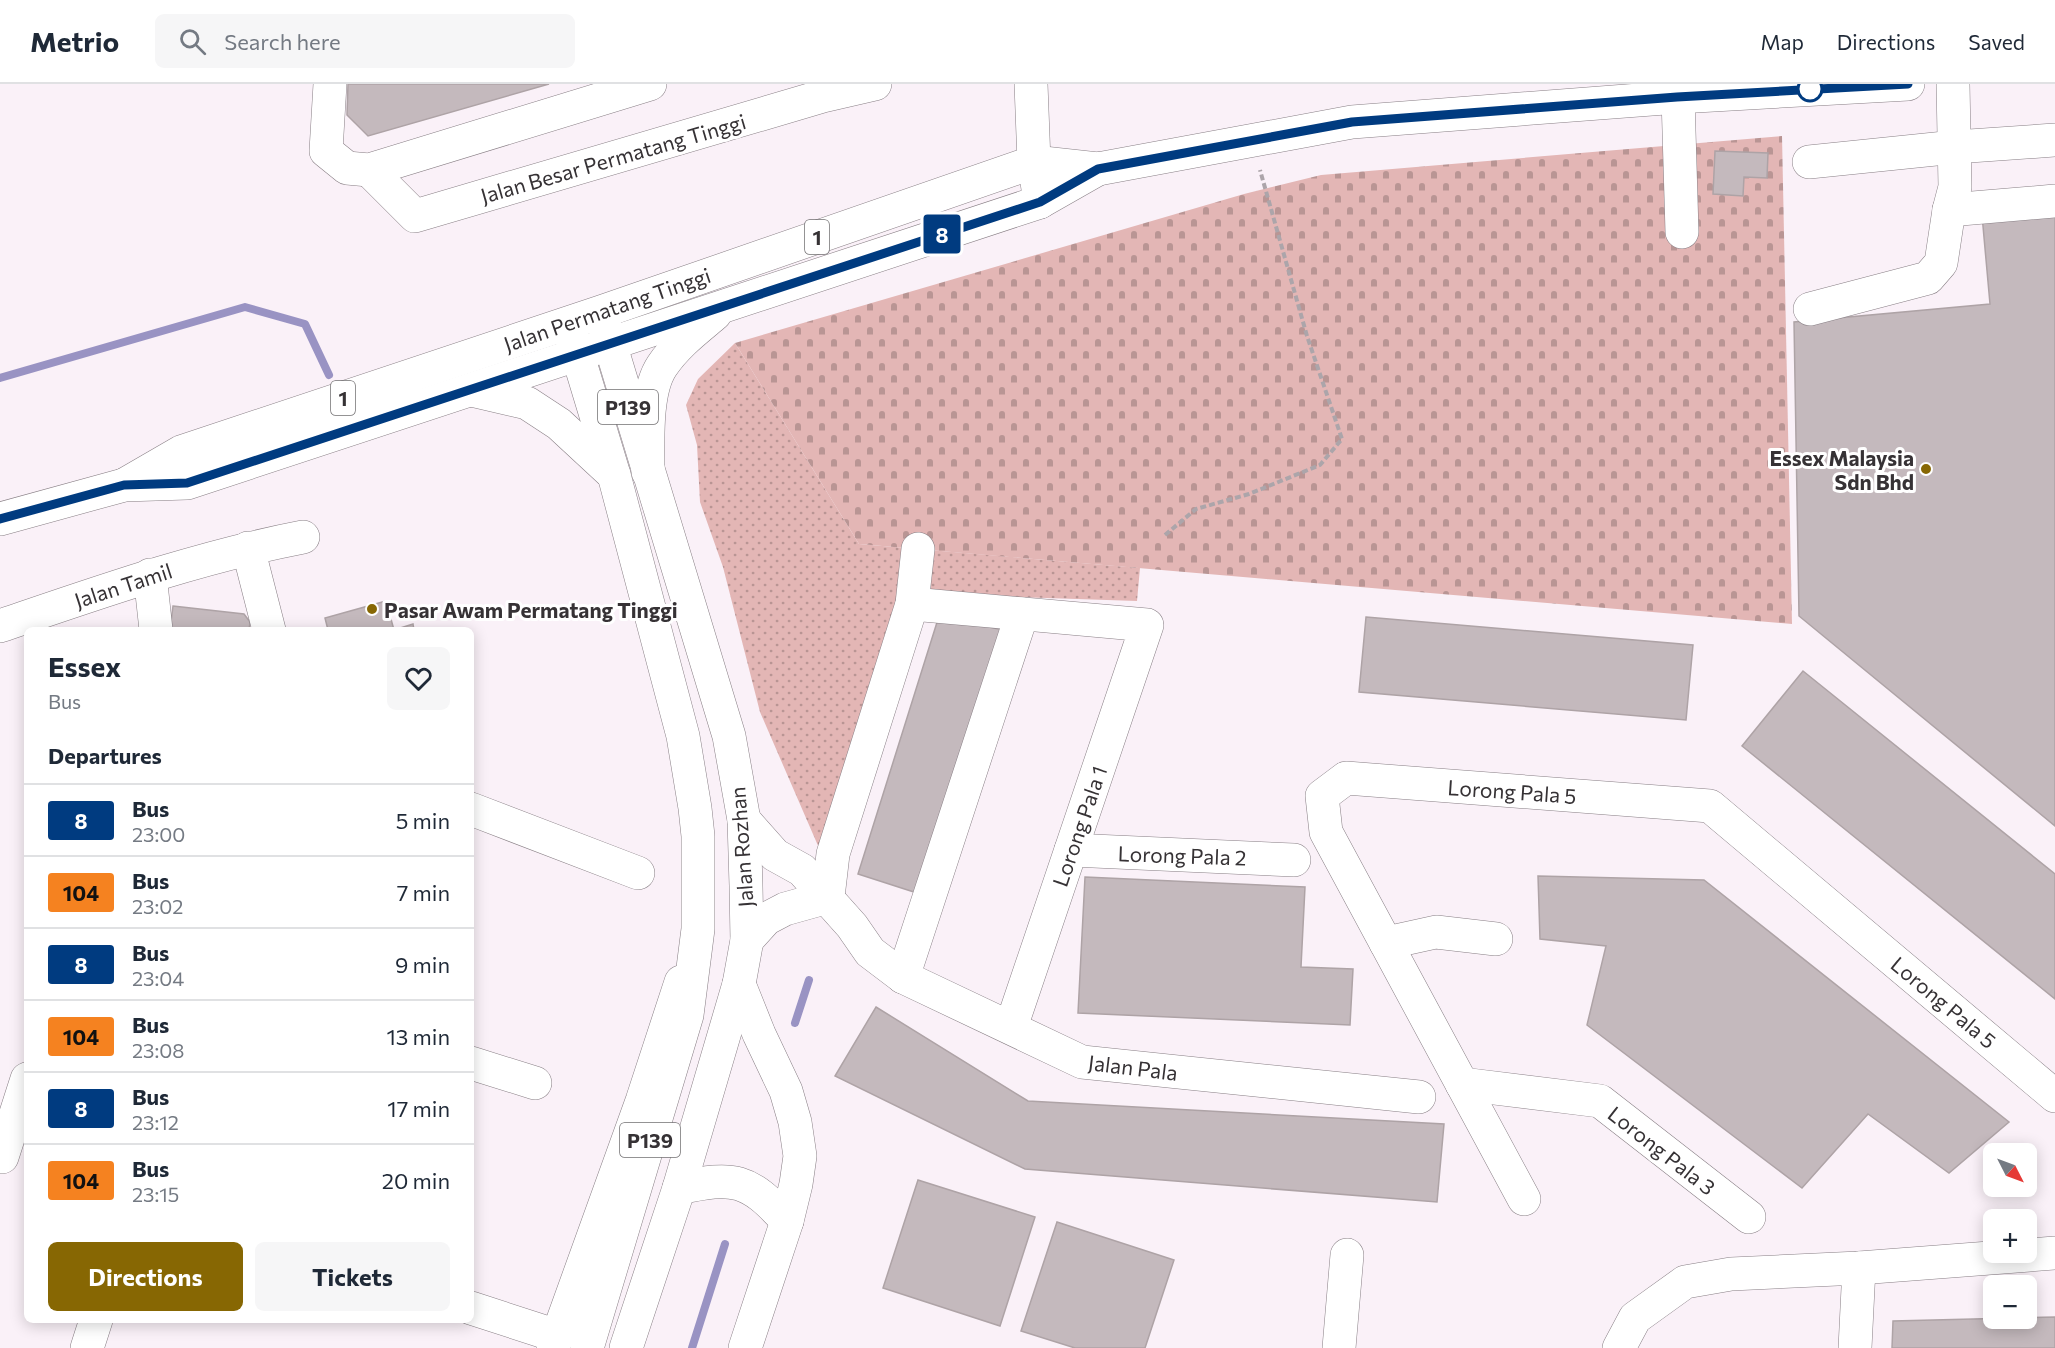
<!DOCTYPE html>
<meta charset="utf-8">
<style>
:root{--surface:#fff;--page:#f6f6f7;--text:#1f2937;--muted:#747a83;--line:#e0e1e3;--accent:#876703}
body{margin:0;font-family:Commissioner,sans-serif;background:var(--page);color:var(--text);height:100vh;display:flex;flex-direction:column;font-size:22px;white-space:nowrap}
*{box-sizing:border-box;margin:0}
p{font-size:20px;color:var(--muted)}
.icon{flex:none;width:33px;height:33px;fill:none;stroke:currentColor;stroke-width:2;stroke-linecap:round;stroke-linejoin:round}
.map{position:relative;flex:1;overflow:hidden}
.details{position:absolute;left:24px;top:543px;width:450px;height:696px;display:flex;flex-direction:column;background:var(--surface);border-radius:9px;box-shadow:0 3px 15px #0003}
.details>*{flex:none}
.badge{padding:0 12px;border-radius:4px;font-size:21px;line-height:39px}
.needle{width:39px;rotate:132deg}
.tools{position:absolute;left:1983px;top:1059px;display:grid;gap:12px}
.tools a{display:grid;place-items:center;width:54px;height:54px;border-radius:9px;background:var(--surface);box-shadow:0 3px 15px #0003;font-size:30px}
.map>.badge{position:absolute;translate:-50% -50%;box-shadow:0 0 0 3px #fff}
h2{padding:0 24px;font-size:22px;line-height:54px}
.round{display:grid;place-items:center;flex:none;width:63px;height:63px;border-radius:9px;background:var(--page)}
.summary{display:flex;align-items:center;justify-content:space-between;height:102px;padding:0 24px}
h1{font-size:28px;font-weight:700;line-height:45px}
.action{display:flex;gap:12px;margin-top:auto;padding:12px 24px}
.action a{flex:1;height:69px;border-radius:9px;background:var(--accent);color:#fff;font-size:24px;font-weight:700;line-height:69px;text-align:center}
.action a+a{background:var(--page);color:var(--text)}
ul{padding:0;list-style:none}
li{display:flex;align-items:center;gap:18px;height:72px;padding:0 24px;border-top:2px solid var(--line)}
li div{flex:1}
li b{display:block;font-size:22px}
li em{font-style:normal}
li .badge{min-width:66px;font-weight:700;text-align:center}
header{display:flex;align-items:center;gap:36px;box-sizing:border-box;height:84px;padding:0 30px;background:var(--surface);border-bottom:2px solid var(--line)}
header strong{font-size:28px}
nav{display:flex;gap:33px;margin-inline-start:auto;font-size:21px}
.search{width:420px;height:54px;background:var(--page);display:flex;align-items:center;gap:15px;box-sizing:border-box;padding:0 21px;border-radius:9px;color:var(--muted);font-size:22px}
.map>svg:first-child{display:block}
.grass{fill:url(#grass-dots)}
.cemetery{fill:url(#cemetery-stones)}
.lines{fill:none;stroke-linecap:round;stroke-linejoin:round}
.stream{stroke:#9993c3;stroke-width:8}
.building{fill:#c4b9bd;stroke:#aea3a6;stroke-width:1.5}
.minor-casing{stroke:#887f85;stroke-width:34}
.major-casing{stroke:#887f85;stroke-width:34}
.highway-casing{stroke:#887f85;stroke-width:34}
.path{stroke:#aca5aa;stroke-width:4;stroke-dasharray:6 3;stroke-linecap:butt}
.minor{stroke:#fff;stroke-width:33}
.major{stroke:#fff;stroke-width:33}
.highway{stroke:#fff;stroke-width:33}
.line-casing{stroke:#fff;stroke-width:14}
.line{stroke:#003b80;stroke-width:9}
.stop-dot{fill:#fff;stroke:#003b80;stroke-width:3}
.poi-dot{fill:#876703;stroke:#fff;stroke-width:2}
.labels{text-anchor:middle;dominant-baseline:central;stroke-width:6;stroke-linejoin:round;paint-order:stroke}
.shield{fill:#fff;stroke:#727072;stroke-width:1.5}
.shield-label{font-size:20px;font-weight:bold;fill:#363235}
.street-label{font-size:21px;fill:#363235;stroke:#fff}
.poi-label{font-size:21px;font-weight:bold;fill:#363235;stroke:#fff;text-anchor:end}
</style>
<header>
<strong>Metrio</strong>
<div class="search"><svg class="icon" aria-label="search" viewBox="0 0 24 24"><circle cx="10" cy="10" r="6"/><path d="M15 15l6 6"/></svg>Search here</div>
<nav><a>Map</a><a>Directions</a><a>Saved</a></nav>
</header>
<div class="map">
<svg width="2055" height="1264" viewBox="0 0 2055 1264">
<defs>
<pattern id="grass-dots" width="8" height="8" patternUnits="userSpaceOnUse" patternTransform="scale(1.5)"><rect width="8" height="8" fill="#e3b6b5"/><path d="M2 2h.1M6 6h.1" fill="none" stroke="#b99594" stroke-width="1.8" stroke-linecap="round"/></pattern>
<pattern id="cemetery-stones" width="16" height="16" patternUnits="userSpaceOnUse" patternTransform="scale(1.5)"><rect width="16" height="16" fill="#e3b6b5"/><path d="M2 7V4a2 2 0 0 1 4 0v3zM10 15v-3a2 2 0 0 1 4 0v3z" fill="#b99594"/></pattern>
</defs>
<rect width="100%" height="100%" fill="#faf1f8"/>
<path class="grass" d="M 735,259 L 859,460 L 1140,484 L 1137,517 L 900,509 L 819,764 L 760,628 L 723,483 L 700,418 L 697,361 L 686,321 L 698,295 Z"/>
<path class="cemetery" d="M 1782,52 L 1792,540 L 859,460 L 735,259 L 1244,110 L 1321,91 Z"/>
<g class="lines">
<g class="stream">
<path d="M 0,294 L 245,223 L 305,240 L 329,291"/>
<path d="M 795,939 L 809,896"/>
<path d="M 692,1264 L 725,1160"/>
</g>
</g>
<g class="building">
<path d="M 348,0 L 549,0 L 368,52 L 347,31 Z"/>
<path d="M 1715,67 L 1768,69 L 1767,94 L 1744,93 L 1743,112 L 1713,110 Z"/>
<path d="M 2055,126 L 2055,742 L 1799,532 L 1794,238 L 1990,220 L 1982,131 Z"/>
<path d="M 386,517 L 394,546 L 413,540 L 414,546 L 328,546 L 325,534 Z"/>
<path d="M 173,522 L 244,530 L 250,538 L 249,546 L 170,546 Z"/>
<path d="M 939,532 L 1003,546 L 917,809 L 858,790 Z"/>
<path d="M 1366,533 L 1693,561 L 1686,636 L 1359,608 Z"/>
<path d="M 1803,587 L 2055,790 L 2055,915 L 1742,662 Z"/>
<path d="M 1538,792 L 1704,796 L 2009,1038 L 1949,1089 L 1868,1030 L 1802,1104 L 1587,941 L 1606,862 L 1540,855 Z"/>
<path d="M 1085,793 L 1305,803 L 1301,883 L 1353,885 L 1350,941 L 1078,929 Z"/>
<path d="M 876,923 L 1028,1017 L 1444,1040 L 1437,1118 L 1025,1085 L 835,992 Z"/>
<path d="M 918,1096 L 1035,1133 L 1000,1242 L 883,1204 Z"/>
<path d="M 1057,1138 L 1174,1176 L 1145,1264 L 1075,1264 L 1021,1247 Z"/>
<path d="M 2055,1233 L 2055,1264 L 1892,1264 L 1893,1237 Z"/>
</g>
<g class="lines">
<defs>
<g id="minor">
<path d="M 330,0 L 326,67 L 347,84 L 369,86 L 650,0"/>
<path d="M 1031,0 L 1034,78 L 1040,118"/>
<path d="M 1678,13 L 1682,148"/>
<path d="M 1809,78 L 1955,63 L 2055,56"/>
<path d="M 369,86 L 415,132 L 823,12 L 875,0"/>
<path d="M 1949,126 L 2055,117"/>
<path d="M 1810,225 L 1928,194 L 1941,179 L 1949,126 L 1955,103 L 1953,0"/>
<path d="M 248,464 L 269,546"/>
<path d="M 150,491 L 156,546"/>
<path d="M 912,520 L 1147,541 L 1011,943"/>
<path d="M 0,542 C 100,508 199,473 303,453"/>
<path d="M 471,725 L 638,789"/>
<path d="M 744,736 L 775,771 L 802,786 L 852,842 L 870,868 L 903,893 L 1082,978 L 1419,1013"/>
<path d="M 1071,766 L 1294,776"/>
<path d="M 828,813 L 833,770 L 912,520 L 918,465"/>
<path d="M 747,856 L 766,835 L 785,825 L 828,813"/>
<path d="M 1386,859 L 1436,848 L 1496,855"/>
<path d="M 903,893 L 1022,530"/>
<path d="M 739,900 L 759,950 L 786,1007 L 795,1038 L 800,1072 L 796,1100 L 787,1137 L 745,1264"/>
<path d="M 471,979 L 535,999"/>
<path d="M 1462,1000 L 1600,1017 L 1749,1133"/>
<path d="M 2,1073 L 27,995"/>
<path d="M 679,1104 C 734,1092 748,1094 787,1137"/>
<path d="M 1524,1115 L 1326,748 L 1322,712 L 1346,694 L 1710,722 L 2055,1012"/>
<path d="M 471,1224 L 557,1252"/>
<path d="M 87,1264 L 96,1236"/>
<path d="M 553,1264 L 642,1017 L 681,898"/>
<path d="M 1339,1264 L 1347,1171"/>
<path d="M 1619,1264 L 1635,1234 L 1685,1198 L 1731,1190 L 1859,1184 L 2055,1169"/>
<path d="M 1855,1264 L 1859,1184"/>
</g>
<g id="major">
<path d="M 602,233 L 729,652 L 744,736 L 746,802 L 747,856 L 739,900 L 679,1104 L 626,1264"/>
<path d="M 569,242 L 614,391 L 683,652 L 695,724 L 698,752 L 698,845 L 687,931 L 587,1264"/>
</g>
<g id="highway">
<path d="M 471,306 L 527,319 L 559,340 L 614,391"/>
<path d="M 648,388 C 648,358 645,307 662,282 C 676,261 696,246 715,230"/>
<path d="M 124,401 L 181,368 L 601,228 L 1034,78 L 1098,85 L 1352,38 L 1678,13 L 1908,0"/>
<path d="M 0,435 L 124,401 L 187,399 L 1040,118 L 1098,85"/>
</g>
</defs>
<use href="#minor" class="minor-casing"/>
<use href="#major" class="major-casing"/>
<use href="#highway" class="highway-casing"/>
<path class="path" d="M 1165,451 L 1196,425 L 1249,410 L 1320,381 L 1342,355 L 1307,252 L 1260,86"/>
<use href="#minor" class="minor"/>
<use href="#major" class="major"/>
<use href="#highway" class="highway"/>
</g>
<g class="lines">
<defs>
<path id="line" d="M 0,435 L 124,401 L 187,399 L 1040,118 L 1098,85 L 1352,38 L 1677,13 L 1908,0"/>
</defs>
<use href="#line" class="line-casing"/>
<use href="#line" class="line"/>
</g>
<circle class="stop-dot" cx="1810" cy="5" r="12"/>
<g class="poi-dot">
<circle cx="1926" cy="385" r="6"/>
<circle cx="372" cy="525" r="6"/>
</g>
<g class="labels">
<g class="shield">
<rect x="805" y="136" width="24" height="34" rx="4.5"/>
<rect x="331" y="297" width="24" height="34" rx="4.5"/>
<rect x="598" y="306" width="60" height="34" rx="4.5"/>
<rect x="620" y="1039" width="60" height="34" rx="4.5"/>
</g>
<g class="shield-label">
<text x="817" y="153">1</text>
<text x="343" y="314">1</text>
<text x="628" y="323">P139</text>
<text x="650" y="1056">P139</text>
</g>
<g class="street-label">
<text transform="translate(613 74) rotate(-16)">Jalan Besar Permatang Tinggi</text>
<text transform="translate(607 225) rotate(-19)">Jalan Permatang Tinggi</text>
<text transform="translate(123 501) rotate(-18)">Jalan Tamil</text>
<text transform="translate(1512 707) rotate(4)">Lorong Pala 5</text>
<text transform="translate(1079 742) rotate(-71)">Lorong Pala 1</text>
<text transform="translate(741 763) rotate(-94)">Jalan Rozhan</text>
<text transform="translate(1182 771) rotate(2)">Lorong Pala 2</text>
<text transform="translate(1944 918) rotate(40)">Lorong Pala 5</text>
<text transform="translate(1133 983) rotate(7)">Jalan Pala</text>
<text transform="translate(1662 1066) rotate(38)">Lorong Pala 3</text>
</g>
<g class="poi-label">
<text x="1914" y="373">Essex Malaysia<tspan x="1914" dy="24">Sdn Bhd</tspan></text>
<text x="384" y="525" text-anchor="start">Pasar Awam Permatang Tinggi</text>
</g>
</g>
</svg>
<div class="tools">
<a><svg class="needle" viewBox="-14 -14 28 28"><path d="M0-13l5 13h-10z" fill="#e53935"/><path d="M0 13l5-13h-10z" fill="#747a83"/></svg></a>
<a>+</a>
<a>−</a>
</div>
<b class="badge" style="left:942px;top:150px;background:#003b80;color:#fff">8</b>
<section class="details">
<div class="summary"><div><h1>Essex</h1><p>Bus</p></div><a class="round"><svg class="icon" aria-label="heart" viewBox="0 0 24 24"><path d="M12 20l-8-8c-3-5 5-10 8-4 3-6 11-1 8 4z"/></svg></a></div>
<h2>Departures</h2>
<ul>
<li><span class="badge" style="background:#003b80;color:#fff">8</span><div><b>Bus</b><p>23:00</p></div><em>5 min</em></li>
<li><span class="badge" style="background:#f58220;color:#111">104</span><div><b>Bus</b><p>23:02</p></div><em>7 min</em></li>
<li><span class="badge" style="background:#003b80;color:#fff">8</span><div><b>Bus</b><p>23:04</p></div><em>9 min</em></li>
<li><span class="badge" style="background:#f58220;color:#111">104</span><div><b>Bus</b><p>23:08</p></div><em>13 min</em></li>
<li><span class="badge" style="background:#003b80;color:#fff">8</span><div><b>Bus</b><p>23:12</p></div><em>17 min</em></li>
<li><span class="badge" style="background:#f58220;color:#111">104</span><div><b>Bus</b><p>23:15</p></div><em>20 min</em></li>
</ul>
<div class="action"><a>Directions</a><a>Tickets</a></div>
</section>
</div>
